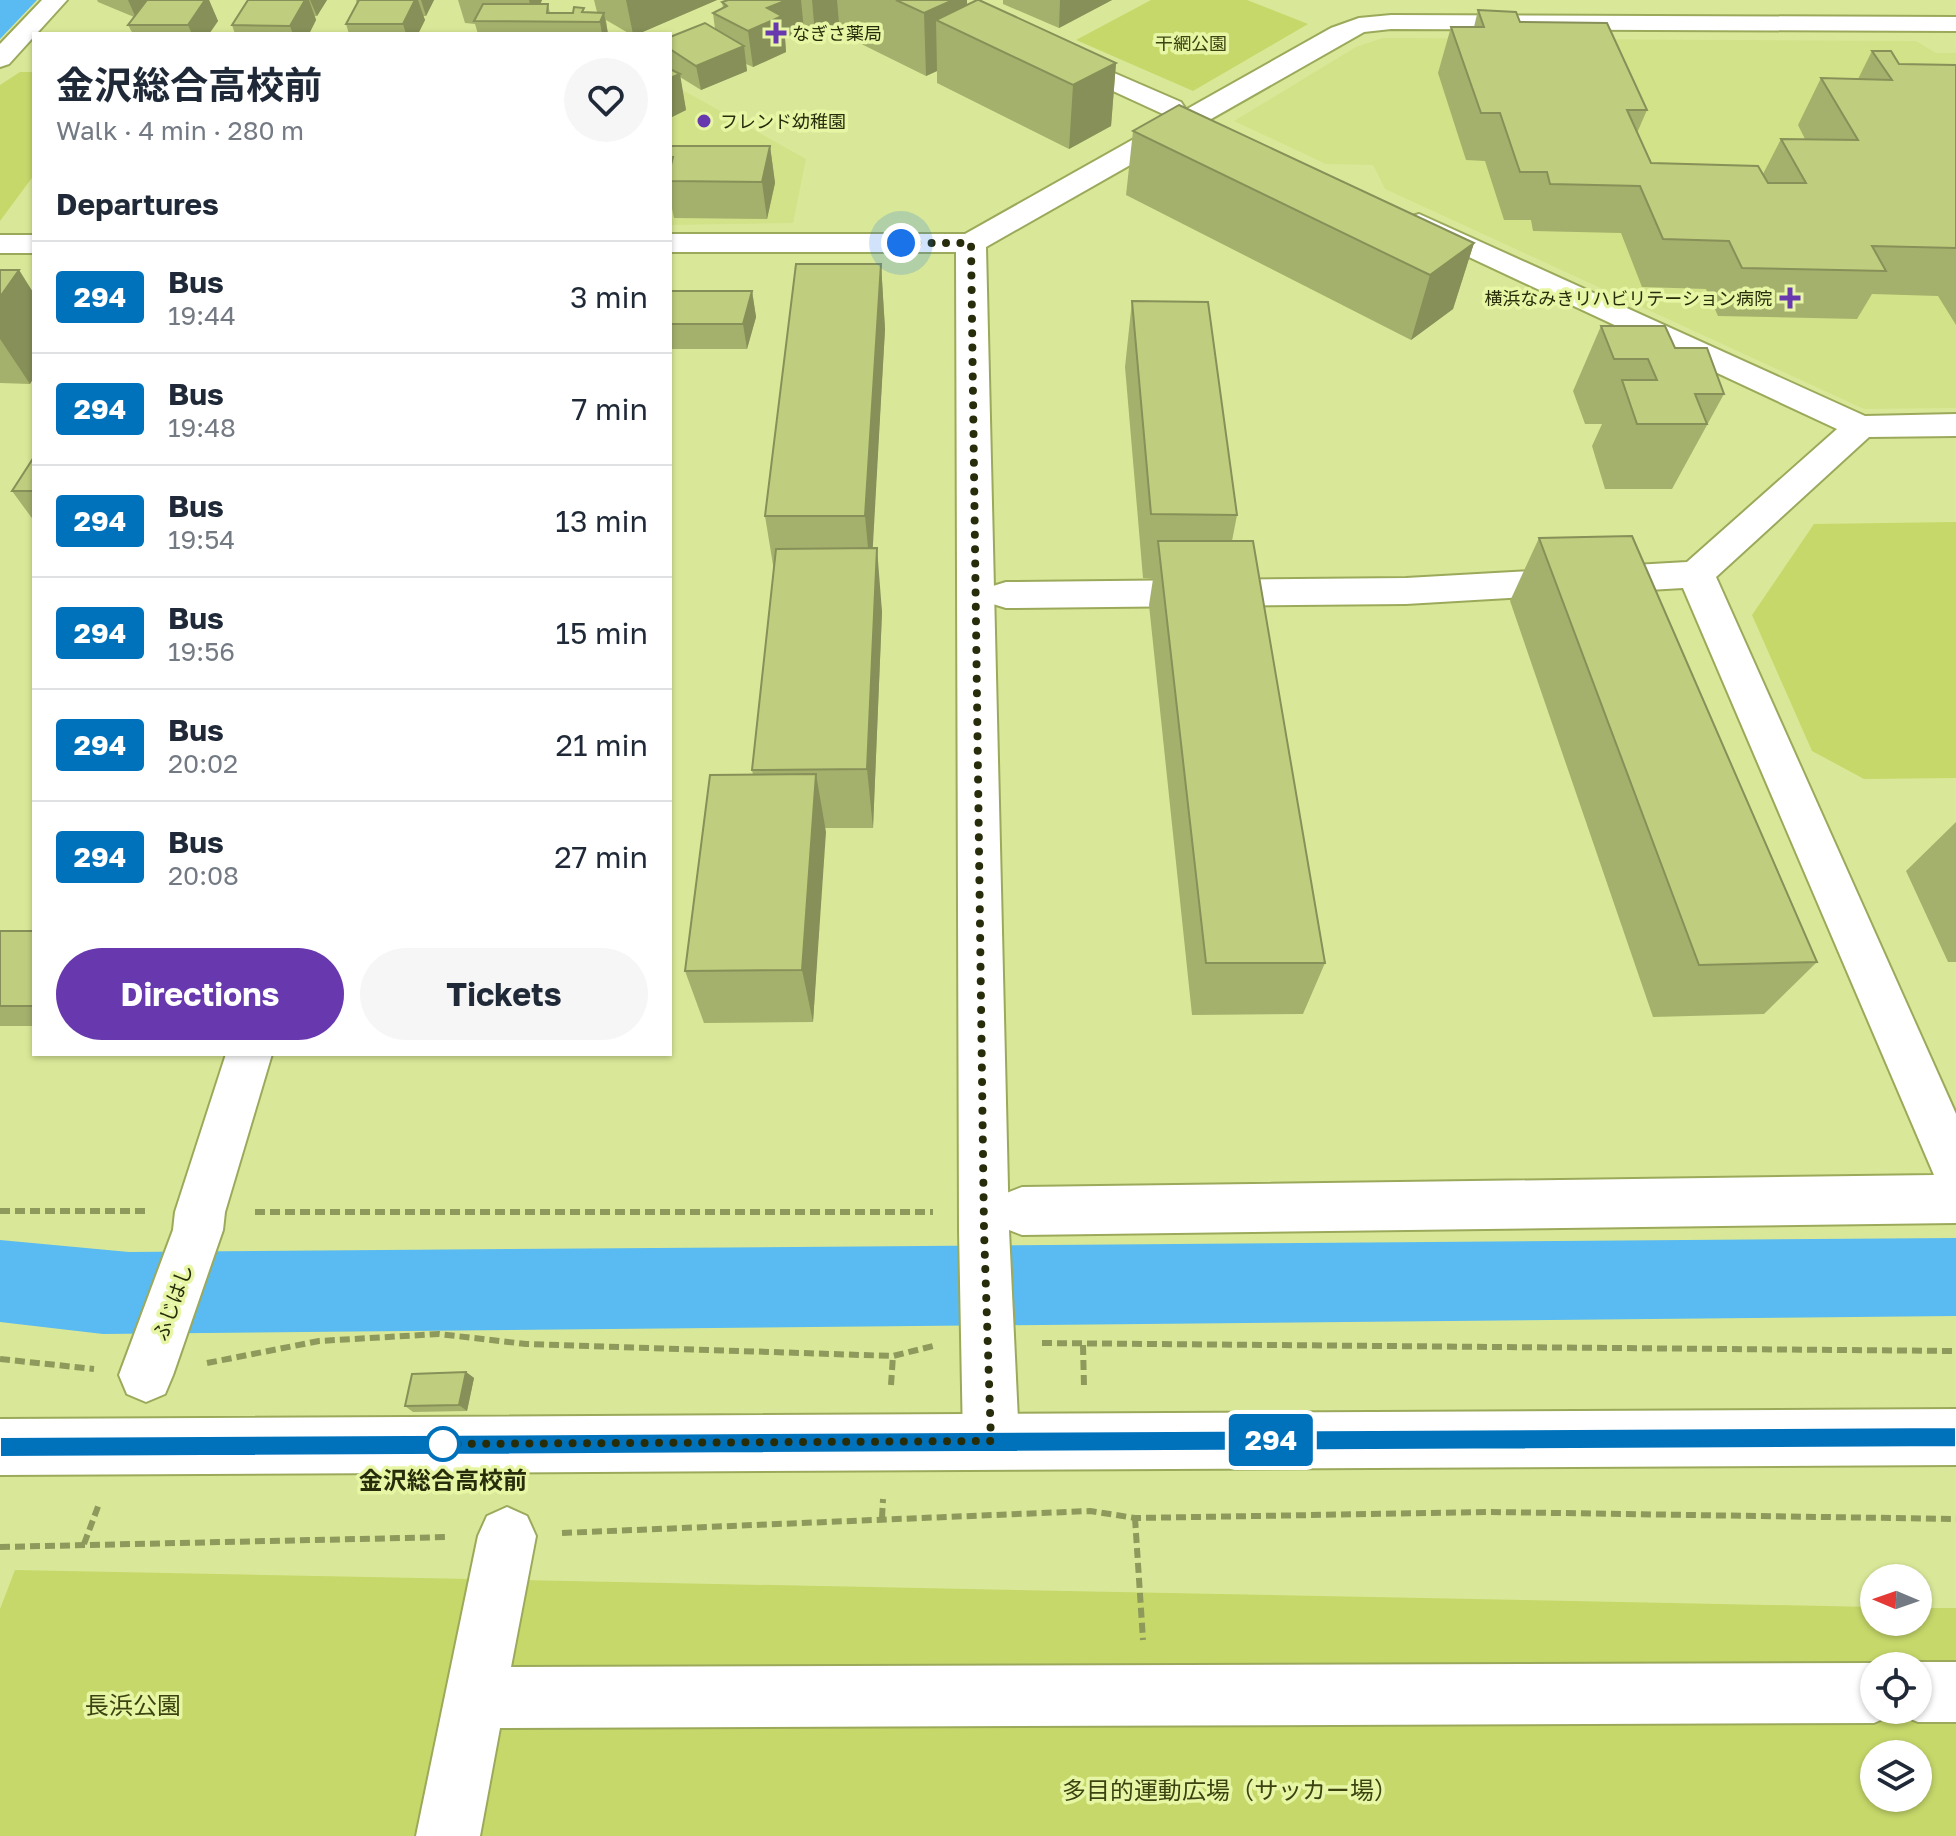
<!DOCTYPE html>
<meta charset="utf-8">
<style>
:root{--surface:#fff;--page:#f6f6f7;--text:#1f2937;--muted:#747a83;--line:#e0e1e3;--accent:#6838af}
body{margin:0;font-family:"Golos Text","Noto Sans JP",sans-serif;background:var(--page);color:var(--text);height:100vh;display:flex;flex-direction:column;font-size:30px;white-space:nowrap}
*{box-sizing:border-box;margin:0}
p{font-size:26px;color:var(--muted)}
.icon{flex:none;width:44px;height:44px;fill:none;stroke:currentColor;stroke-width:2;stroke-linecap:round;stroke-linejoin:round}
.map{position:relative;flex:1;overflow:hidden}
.panel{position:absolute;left:32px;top:32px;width:640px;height:1024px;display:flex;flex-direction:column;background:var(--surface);border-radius:0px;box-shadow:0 2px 6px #0004}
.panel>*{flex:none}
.badge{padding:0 16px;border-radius:6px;font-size:28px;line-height:52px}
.needle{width:52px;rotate:272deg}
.buttons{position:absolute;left:1860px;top:1564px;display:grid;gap:16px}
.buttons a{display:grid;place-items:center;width:72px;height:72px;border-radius:50%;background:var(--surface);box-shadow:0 2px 6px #0004;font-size:40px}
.you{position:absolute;width:40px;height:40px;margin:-20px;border:6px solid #fff;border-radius:50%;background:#1a73e8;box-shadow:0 0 0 12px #1a73e833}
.map>.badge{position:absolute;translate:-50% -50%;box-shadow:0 0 0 4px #fff}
h2{padding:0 24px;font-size:30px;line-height:72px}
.round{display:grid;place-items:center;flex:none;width:84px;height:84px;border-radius:42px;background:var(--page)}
.summary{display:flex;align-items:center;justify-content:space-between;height:136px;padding:0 24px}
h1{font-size:38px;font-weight:700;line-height:60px}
.action{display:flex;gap:16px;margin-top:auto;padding:16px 24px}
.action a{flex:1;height:92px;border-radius:48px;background:var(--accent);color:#fff;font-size:32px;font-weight:700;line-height:92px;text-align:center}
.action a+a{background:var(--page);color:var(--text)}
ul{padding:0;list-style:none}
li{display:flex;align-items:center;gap:24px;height:112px;padding:0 24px;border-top:2px solid var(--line)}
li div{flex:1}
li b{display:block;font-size:30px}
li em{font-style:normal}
li .badge{min-width:88px;font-weight:700;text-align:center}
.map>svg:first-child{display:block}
.built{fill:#d2e289}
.green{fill:#c6d86a;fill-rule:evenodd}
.water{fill:#5abaf2}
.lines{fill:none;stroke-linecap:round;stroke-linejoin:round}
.pedestrian-casing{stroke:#9ba95b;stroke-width:4}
.minor-casing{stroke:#9ba95b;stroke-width:4}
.tertiary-casing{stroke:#9ba95b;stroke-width:4}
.path{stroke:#8e995c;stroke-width:6;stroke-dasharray:10 5;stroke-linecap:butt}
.pedestrian{fill:#fff;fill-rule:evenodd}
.minor{fill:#fff;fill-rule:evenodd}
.tertiary{fill:#fff;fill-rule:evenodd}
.wall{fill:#a4b16c}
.shaded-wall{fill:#869058}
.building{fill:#bfce7e;stroke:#869058;stroke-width:2}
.line{fill:#0072bc;stroke:#fff;stroke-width:2}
.walk{stroke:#272c0b;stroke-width:8;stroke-dasharray:0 14.4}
.poi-dot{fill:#6838af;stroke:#e6f6a5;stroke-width:3}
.stop-dot{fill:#fff;stroke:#0072bc;stroke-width:4}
.labels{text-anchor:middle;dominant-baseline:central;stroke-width:7;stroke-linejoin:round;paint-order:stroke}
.far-poi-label{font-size:18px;fill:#272c0b;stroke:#e6f6a5;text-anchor:start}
.far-park-label{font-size:18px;fill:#3c4310;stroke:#e6f6a5}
.street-label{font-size:20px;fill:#272c0b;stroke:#e6f6a5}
.near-stop-label{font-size:24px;font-weight:bold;fill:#272c0b;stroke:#e6f6a5}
.near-park-label{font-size:24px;fill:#3c4310;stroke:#e6f6a5}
</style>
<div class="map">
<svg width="1956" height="1836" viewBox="0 0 1956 1836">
<rect width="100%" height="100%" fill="#d9e898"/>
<g class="built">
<path d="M 1383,38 L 1916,41 L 1936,53 L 1956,53 L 1956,408 L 1864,409 L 1385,189 L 1373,165 L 1326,164 L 1234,121 L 1356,47 Z"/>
<path d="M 670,83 L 806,159 L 793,223 L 670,225 Z"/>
</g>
<g class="green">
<path d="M 1151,0 L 1247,0 L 1308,24 L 1193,91 L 1076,40 Z"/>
<path d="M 20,72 L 34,72 L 34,175 L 0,221 L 0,85 Z"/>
<path d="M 1956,522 L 1956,778 L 1864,779 L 1812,751 L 1752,615 L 1814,524 Z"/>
<path d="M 15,1570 L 1874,1607 L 1874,1622 L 1918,1622 L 1918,1608 L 1956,1608 L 1956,1836 L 0,1836 L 0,1609 ZM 1874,1666 L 1918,1666 L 1918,1710 L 1874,1710 ZM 1874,1754 L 1918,1754 L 1918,1798 L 1874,1798 Z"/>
</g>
<g class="water">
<path d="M 0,0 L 37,0 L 0,39 Z"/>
<path d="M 1956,1238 L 1956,1316 L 103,1334 L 0,1322 L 0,1240 L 129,1252 Z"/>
</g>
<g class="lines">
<defs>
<g id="pedestrian">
<path d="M 42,0 L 67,0 L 9,64 L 0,67 L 0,44 Z"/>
<path d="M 1061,50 L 1181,102 L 1185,108 L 1181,114 L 1163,114 L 1052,63 L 1048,58 L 1052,53 Z"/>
<path d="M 1419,214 L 1865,416 L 1956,414 L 1956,436 L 1869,437 L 1716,577 L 1956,1114 L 1956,1223 L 1022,1235 L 1004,1228 L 997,1211 L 1004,1194 L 1022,1187 L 1934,1175 L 1683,588 L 1406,604 L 1006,608 L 993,604 L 987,595 L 993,586 L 1006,582 L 1406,578 L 1687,562 L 1837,429 L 1409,229 L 1404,223 L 1409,217 Z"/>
<path d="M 226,1054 L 272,1054 L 225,1212 L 223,1230 L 173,1375 L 165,1394 L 146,1402 L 127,1394 L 119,1375 L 173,1230 L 175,1212 Z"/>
<path d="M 507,1507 L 527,1516 L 536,1536 L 511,1667 L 1874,1663 L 1882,1666 L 1874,1666 L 1874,1710 L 1918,1710 L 1918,1666 L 1908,1666 L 1918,1662 L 1956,1662 L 1956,1722 L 1918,1722 L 1896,1713 L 1874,1723 L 500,1728 L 480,1836 L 416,1836 L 478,1536 L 487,1516 Z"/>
</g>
<g id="minor">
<path d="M 1391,15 L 1956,17 L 1956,31 L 1391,29 L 1364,32 L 986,247 L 1009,1230 L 1019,1441 L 1011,1461 L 991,1469 L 971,1461 L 963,1441 L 959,1230 L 956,252 L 670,252 L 670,234 L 965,234 L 1331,28 L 1359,18 Z"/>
<rect x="0" y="235" width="34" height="18"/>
</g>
<path id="tertiary" d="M 1956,1409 L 1956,1465 L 0,1475 L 0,1419 Z"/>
</defs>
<use href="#pedestrian" class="pedestrian-casing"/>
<use href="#minor" class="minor-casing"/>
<use href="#tertiary" class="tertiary-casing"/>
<g class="path">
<path d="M 0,1211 L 149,1211"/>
<path d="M 255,1212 L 933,1212"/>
<path d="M 1042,1343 L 1956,1351"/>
<path d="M 1083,1345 L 1084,1386"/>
<path d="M 0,1359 L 94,1369"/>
<path d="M 207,1363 L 319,1341 L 439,1334 L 526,1344 L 893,1356 L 933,1346"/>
<path d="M 891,1385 L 893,1356"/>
<path d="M 882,1518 L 883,1499"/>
<path d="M 1135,1518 L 1143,1640"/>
<path d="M 562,1533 L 1090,1511 L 1135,1518 L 1492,1512 L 1956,1519"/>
<path d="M 84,1544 L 99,1504"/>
<path d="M 0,1547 L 448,1537"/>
</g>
<use href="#pedestrian" class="pedestrian"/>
<use href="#minor" class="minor"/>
<use href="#tertiary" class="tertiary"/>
</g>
<g class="wall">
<path d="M 97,0 L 209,0 L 218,21 L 209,34 L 133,34 L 128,25 L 134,17 L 98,2 Z"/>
<path d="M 247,0 L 327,0 L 317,16 L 315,16 L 316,20 L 309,34 L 235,34 L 232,25 L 247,1 Z"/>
<path d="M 356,0 L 434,0 L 426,16 L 423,16 L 425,20 L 418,34 L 349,34 L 346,24 L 357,4 Z"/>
<path d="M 458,0 L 542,0 L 540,4 L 548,4 L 550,13 L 597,12 L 594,0 L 717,0 L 638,34 L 630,34 L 606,20 L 608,34 L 478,34 L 475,24 L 465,23 Z"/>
<path d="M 728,0 L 967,0 L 967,5 L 1116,63 L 1111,126 L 1069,149 L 937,83 L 937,71 L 926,76 L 839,33 L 839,23 L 815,34 L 804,30 L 785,38 L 786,52 L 753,67 L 746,64 L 747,71 L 701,90 L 680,77 L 686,110 L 670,118 L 670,37 L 715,29 L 713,13 L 723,8 L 722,2 Z"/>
<path d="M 1003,0 L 1112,0 L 1059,28 L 1003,4 Z"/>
<path d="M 1478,10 L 1520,22 L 1647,110 L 1637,133 L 1651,163 L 1763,174 L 1781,139 L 1805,139 L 1798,125 L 1821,78 L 1858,79 L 1872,51 L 1899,64 L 1956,65 L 1956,325 L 1938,296 L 1872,294 L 1857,319 L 1718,316 L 1706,289 L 1642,287 L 1621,233 L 1533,231 L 1531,220 L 1504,220 L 1485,161 L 1466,160 L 1438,73 L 1451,27 L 1474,27 Z"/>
<path d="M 1133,131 L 1474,243 L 1453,309 L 1411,340 L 1126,195 Z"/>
<path d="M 670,146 L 770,146 L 775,183 L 767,219 L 674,218 L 670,199 Z"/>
<path d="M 881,264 L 885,329 L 872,548 L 882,612 L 873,828 L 825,828 L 813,1022 L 704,1023 L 685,971 L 753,775 L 752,770 L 774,571 L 765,516 Z"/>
<path d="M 0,270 L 19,270 L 34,294 L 34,377 L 30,384 L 0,383 Z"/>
<path d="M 670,291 L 752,291 L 756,317 L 747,349 L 670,349 Z"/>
<path d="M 1132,301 L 1237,515 L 1232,541 L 1325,963 L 1303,1014 L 1192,1015 L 1149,605 L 1153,579 L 1143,578 L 1125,367 Z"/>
<path d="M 1601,326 L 1675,348 L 1724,394 L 1672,489 L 1605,489 L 1592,446 L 1602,424 L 1585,424 L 1573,391 Z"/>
<path d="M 34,457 L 34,521 L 12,491 Z"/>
<path d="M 1539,538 L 1817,962 L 1764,1014 L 1653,1017 L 1510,601 Z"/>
<path d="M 1956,822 L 1956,962 L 1948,962 L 1906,871 Z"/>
<rect x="0" y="931" width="34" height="95"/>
<path d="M 466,1372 L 474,1378 L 467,1411 L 413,1412 L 405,1406 Z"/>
</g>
<g class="shaded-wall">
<path d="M 128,0 L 175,0 L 136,18 Z"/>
<path d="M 205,0 L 209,0 L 218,21 L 209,34 L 192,34 L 188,25 Z"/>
<path d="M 305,0 L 309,0 L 316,20 L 309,34 L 293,34 L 290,26 Z"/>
<path d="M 310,0 L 327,0 L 317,16 Z"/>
<path d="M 415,0 L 418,0 L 425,20 L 418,34 L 406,34 L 403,24 Z"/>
<path d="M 421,0 L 434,0 L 426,16 Z"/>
<path d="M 529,0 L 542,0 L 534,19 Z"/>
<path d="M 626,0 L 717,0 L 638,34 L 633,34 Z"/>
<path d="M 787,0 L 801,0 L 804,30 L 785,38 L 786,52 L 753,67 L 748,31 L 767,8 Z"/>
<path d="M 812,0 L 837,0 L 839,23 L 815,34 Z"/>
<path d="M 953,0 L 967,0 L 967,35 L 936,20 L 937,71 L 926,76 L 924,13 Z"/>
<path d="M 1060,0 L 1112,0 L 1059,28 Z"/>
<path d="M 604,13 L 608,34 L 602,34 L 600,22 Z"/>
<path d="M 744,46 L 747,71 L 701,90 L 696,66 Z"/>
<path d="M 1116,63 L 1111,126 L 1069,149 L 1073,85 Z"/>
<path d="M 680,74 L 686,110 L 670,118 L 670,78 Z"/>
<path d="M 770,146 L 775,183 L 767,219 L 762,182 Z"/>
<path d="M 1474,243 L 1453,309 L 1411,340 L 1430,275 Z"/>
<path d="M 881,264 L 885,329 L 871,580 L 865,516 Z"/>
<path d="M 19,270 L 34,294 L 34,377 L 30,384 L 0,339 L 0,297 Z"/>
<path d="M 752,291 L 756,317 L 747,349 L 743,324 Z"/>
<path d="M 877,548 L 882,612 L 873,828 L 867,769 Z"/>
<path d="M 816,774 L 826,832 L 813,1022 L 802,970 Z"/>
<path d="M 466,1372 L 474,1378 L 467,1411 L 459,1405 Z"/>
</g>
<g class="building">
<path d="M 147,0 L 205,0 L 188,25 L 128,25 Z"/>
<path d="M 248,0 L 305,0 L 290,26 L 232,25 Z"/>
<path d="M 359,0 L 415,0 L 403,24 L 346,24 Z"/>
<path d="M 728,0 L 787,0 L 767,8 L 782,16 L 748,31 L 713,13 L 727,6 L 722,2 Z"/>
<path d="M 896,0 L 953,0 L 924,13 Z"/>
<path d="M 977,0 L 979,0 L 1116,63 L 1073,85 L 936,20 Z"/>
<path d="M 483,4 L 548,4 L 547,13 L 573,13 L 574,7 L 584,8 L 582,12 L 604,13 L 600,22 L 474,21 Z"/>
<path d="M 1478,10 L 1516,12 L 1520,22 L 1607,23 L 1647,110 L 1627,110 L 1651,163 L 1758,166 L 1768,183 L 1806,183 L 1781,139 L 1858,140 L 1821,78 L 1892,80 L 1872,51 L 1891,51 L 1899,64 L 1956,65 L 1956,248 L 1872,246 L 1886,271 L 1742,268 L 1729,241 L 1663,239 L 1640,186 L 1550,184 L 1547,172 L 1520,172 L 1500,113 L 1481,113 L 1451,27 L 1484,27 Z"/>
<path d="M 705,23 L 744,46 L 696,66 L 670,49 L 670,37 Z"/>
<path d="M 670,69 L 680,74 L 670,78 Z"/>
<path d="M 1179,105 L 1474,243 L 1430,275 L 1133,131 Z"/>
<path d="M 670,146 L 770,146 L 762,182 L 670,181 L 670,169 L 673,157 L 670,157 Z"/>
<path d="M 796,264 L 881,264 L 865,516 L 765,516 Z"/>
<path d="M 0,270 L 19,270 L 0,297 Z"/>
<path d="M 670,291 L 752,291 L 743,324 L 670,324 Z"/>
<path d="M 1132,301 L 1208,302 L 1237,515 L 1151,514 Z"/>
<path d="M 1601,326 L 1665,326 L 1675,348 L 1707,348 L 1724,394 L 1695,394 L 1707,424 L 1637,424 L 1622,380 L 1657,380 L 1648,359 L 1614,359 Z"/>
<path d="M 34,457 L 34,491 L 12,491 Z"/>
<path d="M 1632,536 L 1817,962 L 1699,965 L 1539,538 Z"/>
<path d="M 1158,541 L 1253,541 L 1325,963 L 1206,963 Z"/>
<path d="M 877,548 L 867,769 L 752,770 L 776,549 Z"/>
<path d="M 816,774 L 802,970 L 685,971 L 710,775 Z"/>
<rect x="0" y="931" width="34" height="75"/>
<path d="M 466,1372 L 459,1405 L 405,1406 L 412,1374 Z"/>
</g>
<path class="line" d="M 1956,1427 L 1956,1447 L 0,1457 L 0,1437 Z"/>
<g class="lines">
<path class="walk" d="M 443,1444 L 991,1441 L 984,1230 L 971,243 L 901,243"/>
</g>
<g class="poi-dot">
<path d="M772 21h8v8h8v8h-8v8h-8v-8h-8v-8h8z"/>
<circle cx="704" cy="121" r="8"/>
<path d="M1786 286h8v8h8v8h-8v8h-8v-8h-8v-8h8z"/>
</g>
<circle class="stop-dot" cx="443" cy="1444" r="16"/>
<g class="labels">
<g class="far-poi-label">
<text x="792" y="33">なぎさ薬局</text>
<text x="720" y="121">フレンド幼稚園</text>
<text x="1772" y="298" text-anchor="end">横浜なみきリハビリテーション病院</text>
</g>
<g class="far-park-label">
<text x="1191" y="43">干網公園</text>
</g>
<g class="street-label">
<text transform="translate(172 1302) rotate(-70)">ふじはし</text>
</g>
<g class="near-stop-label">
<text x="443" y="1479">金沢総合高校前</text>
</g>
<g class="near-park-label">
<text x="133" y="1704">長浜公園</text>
<text x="1230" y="1789">多目的運動広場（サッカー場）</text>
</g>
</g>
</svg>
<div class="buttons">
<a><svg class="needle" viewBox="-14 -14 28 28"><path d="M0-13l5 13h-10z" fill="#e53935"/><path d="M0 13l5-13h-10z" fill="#747a83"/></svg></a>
<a><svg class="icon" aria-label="locate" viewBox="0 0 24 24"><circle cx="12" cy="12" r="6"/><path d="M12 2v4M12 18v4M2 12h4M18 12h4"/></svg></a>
<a><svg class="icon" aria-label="layers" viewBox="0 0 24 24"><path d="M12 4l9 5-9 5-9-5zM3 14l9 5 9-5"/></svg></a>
</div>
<div class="you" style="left:901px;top:243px"></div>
<b class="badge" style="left:1271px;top:1440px;background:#0072bc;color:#fff">294</b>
<section class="panel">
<div class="summary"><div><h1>金沢総合高校前</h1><p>Walk · 4 min · 280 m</p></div><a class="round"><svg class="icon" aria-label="heart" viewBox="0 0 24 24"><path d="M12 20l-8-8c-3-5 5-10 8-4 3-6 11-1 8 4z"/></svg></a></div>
<h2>Departures</h2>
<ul>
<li><span class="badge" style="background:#0072bc;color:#fff">294</span><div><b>Bus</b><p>19:44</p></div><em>3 min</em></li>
<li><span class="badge" style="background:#0072bc;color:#fff">294</span><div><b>Bus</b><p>19:48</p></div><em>7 min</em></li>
<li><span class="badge" style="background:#0072bc;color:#fff">294</span><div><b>Bus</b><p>19:54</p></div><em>13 min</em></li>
<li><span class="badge" style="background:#0072bc;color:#fff">294</span><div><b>Bus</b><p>19:56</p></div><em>15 min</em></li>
<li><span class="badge" style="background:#0072bc;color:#fff">294</span><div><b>Bus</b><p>20:02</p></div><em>21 min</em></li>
<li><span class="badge" style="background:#0072bc;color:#fff">294</span><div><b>Bus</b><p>20:08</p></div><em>27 min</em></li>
</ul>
<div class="action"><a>Directions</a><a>Tickets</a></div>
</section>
</div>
